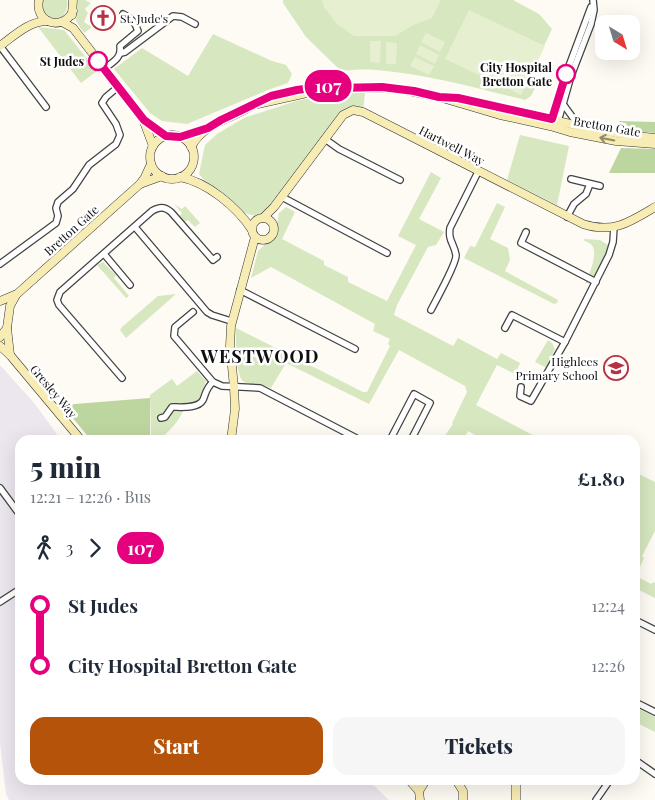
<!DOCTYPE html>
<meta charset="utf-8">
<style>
:root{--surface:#fff;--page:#f6f6f7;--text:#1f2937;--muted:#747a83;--accent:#b45309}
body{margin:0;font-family:"Playfair Display",serif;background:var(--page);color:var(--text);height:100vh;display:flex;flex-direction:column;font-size:19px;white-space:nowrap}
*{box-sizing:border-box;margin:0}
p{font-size:16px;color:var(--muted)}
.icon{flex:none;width:28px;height:28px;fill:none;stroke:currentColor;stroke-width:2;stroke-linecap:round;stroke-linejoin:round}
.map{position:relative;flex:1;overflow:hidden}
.details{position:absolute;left:15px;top:435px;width:625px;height:350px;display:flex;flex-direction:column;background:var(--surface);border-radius:15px;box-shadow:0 5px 20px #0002}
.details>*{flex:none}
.badge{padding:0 10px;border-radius:16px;font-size:18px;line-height:32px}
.needle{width:32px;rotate:142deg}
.fabs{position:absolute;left:595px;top:15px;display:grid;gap:10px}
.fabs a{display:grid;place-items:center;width:45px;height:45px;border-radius:10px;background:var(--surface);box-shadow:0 5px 20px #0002;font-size:25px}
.map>.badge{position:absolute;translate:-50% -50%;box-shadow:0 0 0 2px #fff}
.legs{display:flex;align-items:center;gap:8px;height:55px;padding:0 15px;font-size:16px}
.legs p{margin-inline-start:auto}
.head{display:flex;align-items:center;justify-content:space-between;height:85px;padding:0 15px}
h1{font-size:28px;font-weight:800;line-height:38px}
.action{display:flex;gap:10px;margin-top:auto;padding:10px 15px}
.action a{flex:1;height:58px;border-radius:15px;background:var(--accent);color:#fff;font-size:20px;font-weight:800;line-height:58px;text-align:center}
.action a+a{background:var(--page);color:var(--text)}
ul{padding:0 15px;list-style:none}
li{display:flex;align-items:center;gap:18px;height:60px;font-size:19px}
li i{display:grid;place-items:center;width:8px;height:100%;margin:0 6px;background:currentColor}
li i::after{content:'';width:12px;height:12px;margin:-6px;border:4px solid;border-radius:50%;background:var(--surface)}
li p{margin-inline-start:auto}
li:first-child i{background:linear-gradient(#0000 50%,currentColor 0)}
li:last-child i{background:linear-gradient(currentColor 50%,#0000 0)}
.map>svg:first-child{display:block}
.industrial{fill:#ece6ee}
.green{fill:#d7e7c0}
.forest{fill:#bdd6a0}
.pitch{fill:#e7efd1}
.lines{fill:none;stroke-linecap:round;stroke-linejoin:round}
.street-casing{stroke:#434343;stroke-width:8}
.secondary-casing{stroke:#323232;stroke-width:9}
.street{stroke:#fff;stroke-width:5.5}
.secondary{stroke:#f8ecb5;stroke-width:8}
.oneway{stroke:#90896b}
.line-1-casing{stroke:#fff;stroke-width:11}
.line-1{stroke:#e6007e;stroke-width:8}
.stop-1-dot{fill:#fff;stroke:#e6007e;stroke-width:2.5}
.labels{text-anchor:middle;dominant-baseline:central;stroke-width:5;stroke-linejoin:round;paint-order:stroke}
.poi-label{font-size:12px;fill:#101010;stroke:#fff;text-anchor:start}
.stop-label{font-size:12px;font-weight:bold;fill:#101010;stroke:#fff;text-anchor:end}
.street-label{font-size:12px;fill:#101010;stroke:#fff}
.district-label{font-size:18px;font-weight:bold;letter-spacing:1px;fill:#101010;stroke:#fff}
</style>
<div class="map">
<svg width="655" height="800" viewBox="0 0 655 800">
<rect width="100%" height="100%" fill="#fefbf5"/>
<path class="industrial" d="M 0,365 L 35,404 L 61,440 L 20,440 L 20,780 L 368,780 L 389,800 L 9,800 L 6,794 L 0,743 Z"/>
<g class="green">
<path d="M 42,0 L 67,0 C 70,11 58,27 46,17 C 44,15 43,12 41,9 Z"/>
<path d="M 78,0 L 85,0 L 91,3 L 85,9 L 88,13 L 84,22 L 92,27 L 84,33 L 76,21 Z"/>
<path d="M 283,0 L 513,0 L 539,14 L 552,29 L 527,82 L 536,86 L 531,96 L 525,100 C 476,88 426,74 376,70 C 364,69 352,70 341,71 L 306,37 L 283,3 Z"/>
<path d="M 38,27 L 64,30 L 97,71 L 81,83 Z"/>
<path d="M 213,34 L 272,61 L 286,65 L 292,74 L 288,83 L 268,90 L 187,124 L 162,121 L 150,113 L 114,69 L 142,48 L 188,76 Z"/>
<path d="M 341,92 L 365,93 L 363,111 L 352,108 L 281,195 L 261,216 C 238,217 213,191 199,174 L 205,145 L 217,134 L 244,118 L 296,101 Z"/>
<path d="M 520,135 L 569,146 L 557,205 L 507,180 Z"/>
<path d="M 431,172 L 441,178 L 419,219 L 444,232 L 436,245 L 428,247 L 397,305 L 394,315 L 453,346 L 458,338 L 497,359 L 501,353 L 520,363 L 515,374 L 497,365 L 476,405 L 542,440 L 484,440 L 468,431 L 463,440 L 442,440 L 453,424 L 452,423 L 467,392 L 465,386 L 399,350 L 369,404 L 286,363 L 271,388 C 264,385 248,384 244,382 C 235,377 236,337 236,328 L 363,392 L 367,392 L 390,346 L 388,344 L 390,339 L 373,331 L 375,324 L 271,267 L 251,278 L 258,251 L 275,235 L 279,213 L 286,207 L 295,212 L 282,239 L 324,261 L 324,265 L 348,277 L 348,282 L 387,301 L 416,245 L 398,236 Z"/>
<path d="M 497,203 L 505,207 L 490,239 L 508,248 L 510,260 L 505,271 L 558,300 L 557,303 L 554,304 L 464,258 L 470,246 L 475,247 Z"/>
<path d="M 174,204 L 182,209 L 185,206 L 200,223 L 195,227 L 188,220 L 184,222 L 179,217 L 182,213 Z"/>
<path d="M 585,239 L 600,240 L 608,245 C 607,258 598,280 585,284 C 589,275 597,257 593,247 C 591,243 587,242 583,240 Z"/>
<path d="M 103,262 L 116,275 L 114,278 L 129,296 L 126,298 L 97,265 Z"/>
<path d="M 176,294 L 126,338 L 120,330 L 122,327 L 158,296 Z"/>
<path d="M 548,340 L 552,343 L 555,349 L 547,368 L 535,362 Z"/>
<path d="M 197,371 L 206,381 L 199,401 L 185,403 C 182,420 172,427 160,440 L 151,440 L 150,395 L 172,379 L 177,386 Z"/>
<path d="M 635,472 L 655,482 L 655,531 L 642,556 L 644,558 L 636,576 L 651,584 L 653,582 L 655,583 L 655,598 L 635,588 Z"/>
<path d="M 635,707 L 655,717 L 655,732 L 635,722 Z"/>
</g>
<g class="forest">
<path d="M 619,121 L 655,122 L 655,133 L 626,130 Z"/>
<path d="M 621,148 L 655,149 L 655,173 L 609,173 Z"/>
<path d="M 150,398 L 150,440 L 91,440 L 62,405 Z"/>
</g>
<g class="pitch">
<path d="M 322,0 L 441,0 L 432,18 L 413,25 L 395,36 L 354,36 L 337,24 L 324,7 Z"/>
<path d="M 469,10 L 545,46 L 521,95 L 445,59 Z"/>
<path d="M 426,33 L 445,42 L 440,52 L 421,42 Z"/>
<path d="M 370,41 L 381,41 L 380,63 L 370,62 Z"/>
<path d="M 386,42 L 397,43 L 396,64 L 386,64 Z"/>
<path d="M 420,45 L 439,55 L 435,64 L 416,54 Z"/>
<path d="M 415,57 L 434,66 L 429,75 L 410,66 Z"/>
</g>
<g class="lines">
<defs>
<g id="street">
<path d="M 0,46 L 46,107"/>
<path d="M 121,53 L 125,52 L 173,16 L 182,17 L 195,24"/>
<path d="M 104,69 C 113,62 122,58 120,46 L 138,31 C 135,22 131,18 123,14"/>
<path d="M 563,104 L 579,126"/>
<path d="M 551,123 L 566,74 L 591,7"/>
<path d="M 557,125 L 571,76 L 591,24 L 594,10 L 593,0"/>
<path d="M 325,139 L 339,149 L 400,180"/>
<path d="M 571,179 L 600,186"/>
<path d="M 282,197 L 387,253"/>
<path d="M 567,217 L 574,204 L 586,194 L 590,184"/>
<path d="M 135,227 L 207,312 L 212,315 L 231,321"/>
<path d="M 526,232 L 521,243 L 596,282"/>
<path d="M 104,254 L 130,285"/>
<path d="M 0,264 L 56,223 L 58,216 L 56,208 L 58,202 L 73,189 L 89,165 L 116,144 L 120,135 L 116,124 L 102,103 L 106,97 L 118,87"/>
<path d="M 240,290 L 355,349"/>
<path d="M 431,310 C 436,300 457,263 456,255 C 454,243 448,241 450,228 L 478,172"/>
<path d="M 193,312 L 175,327 L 174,336 L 213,382 L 222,386 L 260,388 L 360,440"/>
<path d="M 505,328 L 512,315 L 565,342"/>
<path d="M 122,378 L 59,305 L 57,300 L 60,292 L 152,211 C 159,207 164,206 171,212 L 213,260 L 217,257"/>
<path d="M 521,387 L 520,396 L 531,401 L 565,342 L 609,255 L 613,242 L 614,227"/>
<path d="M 161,418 L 165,417 L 172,407 C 181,407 198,409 203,400 C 206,393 206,388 213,382"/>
<path d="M 390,440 L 414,394 L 430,403 L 411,440"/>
<path d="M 0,488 L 20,515"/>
<path d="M 0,602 L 20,589"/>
<path d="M 635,620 L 655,630"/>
<path d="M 635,702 L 655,712"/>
<path d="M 635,760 L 655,774"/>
<path d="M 596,800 L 610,780"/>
</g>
<g id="secondary">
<path d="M 39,0 C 34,23 63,32 73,11"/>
<path d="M 72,15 L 73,0"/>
<path d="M 62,22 L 73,28 L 144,120 L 166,136"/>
<path d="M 0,46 C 15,35 29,21 48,21"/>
<path d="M 449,98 L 458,98 L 588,128 L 627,135 L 655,138"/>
<path d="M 253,105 L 307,93 L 344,87 L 399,89 L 439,97 L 500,115 L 550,126 L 570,132 L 616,141 L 655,144"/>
<path d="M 144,122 L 153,146"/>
<circle cx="172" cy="157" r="22"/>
<path d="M 180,137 L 204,129"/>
<path d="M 191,147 C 205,121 234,119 256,103"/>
<path d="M 180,177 C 207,182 237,207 252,230"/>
<path d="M 140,184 L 162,176"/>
<circle cx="263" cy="229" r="11"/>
<path d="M 263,218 L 274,207 L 343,115 L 353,110 L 363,112 L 583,224 C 613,234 630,222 655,207"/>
<path d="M 0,301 L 17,294 L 140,184 L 145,177 L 151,164"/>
<path d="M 7,328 L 10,355"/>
<path d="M 0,337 L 7,328 L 10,306 L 16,295"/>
<path d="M 0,346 L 10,355 L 81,440"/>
<path d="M 231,440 L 235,409 L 234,387 L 230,346 L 231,326 L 255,237"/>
<path d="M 409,780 L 419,791"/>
<path d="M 456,780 L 463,791 L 463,800"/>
<path d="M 516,780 L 516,800"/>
<path d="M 420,800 L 419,791 L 426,780"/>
</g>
</defs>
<use href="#street" class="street-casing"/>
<use href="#secondary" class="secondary-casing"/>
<use href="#street" class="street"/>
<use href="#secondary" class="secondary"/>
</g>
<defs><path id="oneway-shaft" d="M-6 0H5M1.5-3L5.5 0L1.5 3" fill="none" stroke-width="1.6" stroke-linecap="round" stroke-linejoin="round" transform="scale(1.25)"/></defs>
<use class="oneway" href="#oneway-shaft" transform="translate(607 139) rotate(-169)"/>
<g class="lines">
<defs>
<path id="line-1" d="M 98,61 L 144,120 L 166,136 L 180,137 L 208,128 L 221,120 L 271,96 L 297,90 L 326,86 L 336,88 L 382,87 L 414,91 L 439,97 L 458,98 L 552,119 L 566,74"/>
</defs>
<use href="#line-1" class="line-1-casing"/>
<use href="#line-1" class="line-1"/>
</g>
<defs>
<symbol id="church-ring" viewBox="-11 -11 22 22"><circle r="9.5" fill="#fff" stroke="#b63343" stroke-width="1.5"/><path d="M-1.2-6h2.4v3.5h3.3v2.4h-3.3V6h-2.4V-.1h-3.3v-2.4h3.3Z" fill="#b63343"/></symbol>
<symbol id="school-ring" viewBox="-11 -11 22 22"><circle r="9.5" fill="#fff" stroke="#b63343" stroke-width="1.5"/><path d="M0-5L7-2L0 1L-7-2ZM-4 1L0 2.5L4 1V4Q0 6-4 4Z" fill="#b63343"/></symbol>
</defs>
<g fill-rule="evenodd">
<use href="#church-ring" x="89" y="4" width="28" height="28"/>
<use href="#school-ring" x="602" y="354" width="28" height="28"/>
</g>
<g class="stop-1-dot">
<circle cx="98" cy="61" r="9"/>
<circle cx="566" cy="74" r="9"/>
</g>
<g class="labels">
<g class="poi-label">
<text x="120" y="18">St. Jude's</text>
<text x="598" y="361" text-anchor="end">Highlees<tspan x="598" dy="14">Primary School</tspan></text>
</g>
<g class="stop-label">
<text x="84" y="61">St Judes</text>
<text x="552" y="67">City Hospital<tspan x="552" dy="14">Bretton Gate</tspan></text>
</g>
<g class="street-label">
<text transform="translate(607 126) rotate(10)">Bretton Gate</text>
<text transform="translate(452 145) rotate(27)">Hartwell Way</text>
<text transform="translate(71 230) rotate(-42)">Bretton Gate</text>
<text transform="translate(54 391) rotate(50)">Gresley Way</text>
</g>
<g class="district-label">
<text x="260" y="356">WESTWOOD</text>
</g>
</g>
</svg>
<div class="fabs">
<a><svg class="needle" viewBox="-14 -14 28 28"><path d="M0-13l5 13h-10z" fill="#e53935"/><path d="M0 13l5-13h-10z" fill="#747a83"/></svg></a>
</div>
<b class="badge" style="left:328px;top:86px;background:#e6007e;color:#fff">107</b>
<section class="details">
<div class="head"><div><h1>5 min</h1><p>12:21 – 12:26 · Bus</p></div><b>£1.80</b></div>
<div class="legs"><svg class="icon" aria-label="walk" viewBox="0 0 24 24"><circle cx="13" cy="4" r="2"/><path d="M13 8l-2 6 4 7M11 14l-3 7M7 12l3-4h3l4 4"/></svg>3<svg class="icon" aria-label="forward" viewBox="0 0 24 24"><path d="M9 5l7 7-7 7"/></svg><b class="badge" style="background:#e6007e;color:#fff">107</b></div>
<ul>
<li><i style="color:#e6007e"></i><b>St Judes</b><p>12:24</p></li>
<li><i style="color:#e6007e"></i><b>City Hospital Bretton Gate</b><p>12:26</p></li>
</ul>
<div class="action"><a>Start</a><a>Tickets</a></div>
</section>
</div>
